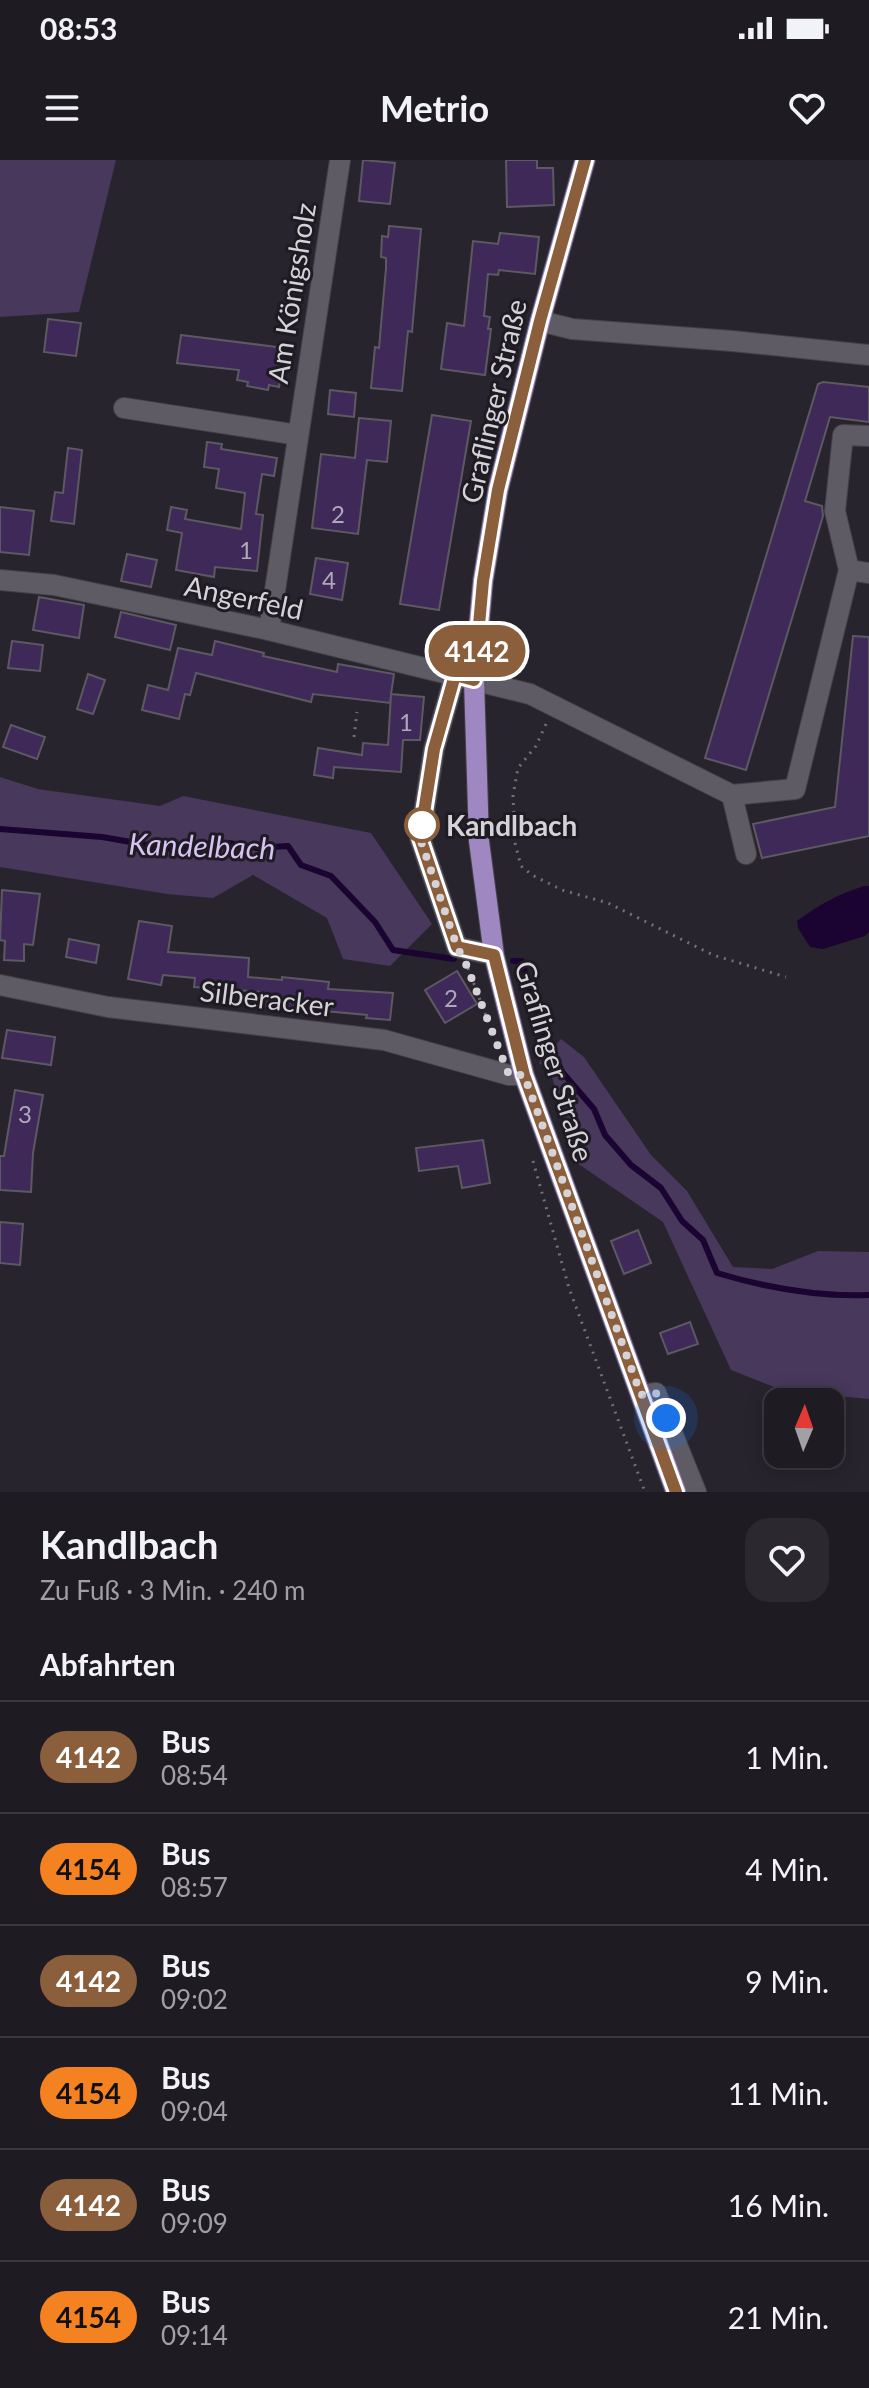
<!DOCTYPE html>
<html lang="de">
<meta charset="utf-8">
<style>
:root{--surface:#1e1b22;--page:#2b282f;--text:#f1f3f6;--muted:#a1a1a5;--line:#3c3940}
body{margin:0;font-family:Lato,sans-serif;background:var(--page);color:var(--text);height:100vh;display:flex;flex-direction:column;font-size:30px;white-space:nowrap}
*{box-sizing:border-box;margin:0}
p{font-size:26px;color:var(--muted)}
.icon{flex:none;width:44px;height:44px;fill:none;stroke:currentColor;stroke-width:2;stroke-linecap:round;stroke-linejoin:round}
.map{position:relative;height:1332px;overflow:hidden}
.sheet{display:flex;flex-direction:column;background:var(--surface);flex:1}
.sheet>*{flex:none}
.badge{padding:0 16px;border-radius:26px;font-size:28px;line-height:52px}
.needle{width:52px;rotate:2deg}
.buttons{position:absolute;left:764px;top:1228px;display:grid;gap:16px}
.buttons a{display:grid;place-items:center;width:80px;height:80px;border-radius:16px;background:var(--surface);box-shadow:0 4px 20px #0003,0 0 0 2px var(--line);font-size:40px}
.you{position:absolute;width:40px;height:40px;margin:-20px;border:6px solid #fff;border-radius:50%;background:#1a73e8;box-shadow:0 0 0 12px #1a73e833}
.map>.badge{position:absolute;translate:-50% -50%;box-shadow:0 0 0 4px #fff}
h2{padding:0 40px;font-size:30px;line-height:72px}
.round{display:grid;place-items:center;flex:none;width:84px;height:84px;border-radius:24px;background:var(--page)}
.summary{display:flex;align-items:center;justify-content:space-between;height:136px;padding:0 40px}
h1{font-size:38px;font-weight:700;line-height:60px}
ul{padding:0;list-style:none}
li{display:flex;align-items:center;gap:24px;height:112px;padding:0 40px;border-top:2px solid var(--line)}
li div{flex:1}
li b{display:block;font-size:30px}
li em{font-style:normal}
li .badge{min-width:88px;font-weight:700;text-align:center}
.status{display:flex;justify-content:space-between;align-items:center;height:56px;padding:0 40px;background:var(--surface);direction:ltr}
.status svg{height:22px;fill:currentColor}
header{display:flex;justify-content:space-between;align-items:center;height:104px;padding:0 40px;background:var(--surface);font-size:36px;font-weight:700}
.map>svg:first-child{display:block}
.green{fill:#47385c}
.water{fill:#1b0431}
.lines{fill:none;stroke-linecap:round;stroke-linejoin:round}
.stream{stroke:#1b0431;stroke-width:6}
.building{fill:#3e2959;stroke:#5d5963;stroke-width:2}
.minor-casing{stroke:#444148;stroke-width:22}
.major-casing{stroke:#444148;stroke-width:22}
.path{stroke:#737077;stroke-width:3;stroke-dasharray:2 6;stroke-linecap:butt}
.minor{stroke:#5f5b65;stroke-width:20}
.major{stroke:#9f87c1;stroke-width:20}
.line-casing{stroke:#fff;stroke-width:18}
.line{stroke:#8b5e3c;stroke-width:12}
.walk{stroke:#d5d3d8;stroke-width:8;stroke-dasharray:0 14.4}
.stop-dot{fill:#fff;stroke:#8b5e3c;stroke-width:4}
.labels{text-anchor:middle;dominant-baseline:central;stroke-width:6;stroke-linejoin:round;paint-order:stroke}
.number-label{font-size:24px;fill:#afa8b8}
.street-label{font-size:28px;fill:#d5d3d8;stroke:#1e1b23}
.stop-label{font-size:28px;font-weight:bold;fill:#d5d3d8;stroke:#1e1b23;text-anchor:start}
.water-label{font-size:30px;font-style:italic;fill:#d6c3f3;stroke:#1e1b23}
</style>
<div class="status"><b>08:53</b><svg viewBox="0 0 49 12"><path d="M0 12V9h3v3zM5 12V6h3v6zM10 12V3h3v9zM15 12V0h3v12zM26 1h20v11H26zM47 4h2v5h-2z"/></svg></div>
<header><svg class="icon" aria-label="menu" viewBox="0 0 24 24"><path d="M4 6h16M4 12h16M4 18h16"/></svg>Metrio<svg class="icon" aria-label="heart" viewBox="0 0 24 24"><path d="M12 20l-8-8c-3-5 5-10 8-4 3-6 11-1 8 4z"/></svg></header>
<div class="map">
<svg width="869" height="1332" viewBox="0 0 869 1332">
<rect width="100%" height="100%" fill="#28242d"/>
<g class="green">
<path d="M 0,0 L 116,0 L 79,152 L 0,157 Z"/>
<path d="M 0,617 L 38,629 L 160,646 L 183,636 L 371,673 L 432,764 L 390,806 L 343,799 L 327,758 L 253,715 L 213,738 L 167,734 L 0,707 Z"/>
<path d="M 561,879 L 584,897 L 651,995 L 687,1031 L 733,1107 L 772,1109 L 818,1091 L 869,1092 L 869,1239 L 784,1231 L 731,1210 L 663,1062 L 577,1003 L 551,914 L 539,903 Z"/>
</g>
<path class="water" d="M 864,726 L 869,726 L 869,772 L 865,776 L 823,789 L 810,787 L 798,768 L 797,761 C 818,745 839,734 864,726 Z"/>
<g class="lines">
<g class="stream">
<path d="M 0,669 L 102,677 L 177,690 L 229,683 L 257,688 L 288,686 L 301,705 L 331,716 L 375,762 L 393,790 L 454,799"/>
<path d="M 513,801 L 522,801 L 543,874 L 563,913 L 594,949 L 605,975 L 631,1005 L 661,1028 L 682,1061 L 703,1080 L 717,1113 C 767,1128 816,1137 869,1135"/>
</g>
</g>
<g class="building">
<path d="M 363,0 L 395,3 L 390,44 L 359,41 Z"/>
<path d="M 506,0 L 537,0 L 537,8 L 553,8 L 554,45 L 507,47 Z"/>
<path d="M 389,66 L 421,69 L 412,172 L 408,171 L 402,231 L 371,228 L 375,187 L 379,188 L 386,108 L 386,98 L 381,97 L 382,76 L 388,77 Z"/>
<path d="M 500,73 L 539,77 L 535,114 L 499,110 L 498,115 L 488,114 L 484,156 L 490,157 L 488,169 L 491,169 L 485,215 L 441,209 L 447,163 L 464,166 L 473,81 L 498,84 Z"/>
<path d="M 48,159 L 81,163 L 76,196 L 44,192 Z"/>
<path d="M 181,175 L 285,188 L 279,227 L 269,225 L 268,230 L 247,226 L 248,222 L 237,220 L 239,210 L 177,203 Z"/>
<path d="M 823,222 L 869,227 L 869,262 L 830,257 L 805,341 L 822,346 L 823,356 L 746,610 L 705,598 L 818,224 Z"/>
<path d="M 330,230 L 356,233 L 354,257 L 328,254 Z"/>
<path d="M 432,255 L 471,261 L 439,450 L 400,444 Z"/>
<path d="M 359,258 L 391,261 L 387,302 L 367,300 L 358,374 L 312,368 L 321,294 L 355,298 Z"/>
<path d="M 207,282 L 222,284 L 221,289 L 277,298 L 274,316 L 262,314 L 256,354 L 263,355 L 257,411 L 215,407 L 214,417 L 176,410 L 182,373 L 167,370 L 171,347 L 187,350 L 185,359 L 241,369 L 245,333 L 216,328 L 219,309 L 204,307 Z"/>
<path d="M 68,288 L 82,290 L 74,364 L 51,361 L 55,332 L 63,333 Z"/>
<path d="M 0,347 L 34,351 L 29,395 L 0,392 Z"/>
<path d="M 127,394 L 157,400 L 151,427 L 121,421 Z"/>
<path d="M 316,398 L 348,403 L 342,440 L 310,434 Z"/>
<path d="M 39,437 L 84,445 L 79,478 L 33,470 Z"/>
<path d="M 121,452 L 176,465 L 170,490 L 115,477 Z"/>
<path d="M 853,476 L 869,477 L 869,676 L 762,698 L 753,664 L 835,647 Z"/>
<path d="M 12,481 L 43,485 L 40,511 L 8,508 Z"/>
<path d="M 215,481 L 264,493 L 263,496 L 337,512 L 338,504 L 394,514 L 391,534 L 424,537 L 420,580 L 403,580 L 401,612 L 334,607 L 333,618 L 314,615 L 318,588 L 362,595 L 363,583 L 388,585 L 391,535 L 390,543 L 313,534 L 311,542 L 196,513 L 190,535 L 185,534 L 179,559 L 142,550 L 148,525 L 168,530 L 178,488 L 212,495 Z"/>
<path d="M 88,514 L 105,520 L 93,554 L 77,549 Z"/>
<path d="M 11,565 L 45,577 L 37,599 L 3,587 Z"/>
<path d="M 2,730 L 40,734 L 33,785 L 24,784 L 24,801 L 4,800 L 5,781 L 0,780 Z"/>
<path d="M 139,761 L 172,766 L 168,792 L 249,798 L 248,817 L 282,820 L 282,817 L 329,822 L 328,829 L 393,833 L 390,860 L 366,858 L 367,855 L 259,845 L 261,832 L 194,827 L 195,818 L 163,815 L 161,825 L 128,819 Z"/>
<path d="M 69,779 L 99,785 L 96,803 L 66,797 Z"/>
<path d="M 457,811 L 477,844 L 445,863 L 425,830 Z"/>
<path d="M 7,870 L 55,877 L 51,905 L 2,898 Z"/>
<path d="M 15,930 L 43,935 L 33,993 L 31,1032 L 0,1030 L 0,996 L 4,996 Z"/>
<path d="M 483,980 L 490,1023 L 462,1028 L 458,1006 L 419,1011 L 416,988 Z"/>
<path d="M 0,1062 L 23,1064 L 20,1105 L 0,1103 Z"/>
<path d="M 638,1070 L 651,1103 L 624,1114 L 611,1081 Z"/>
<path d="M 690,1162 L 698,1184 L 668,1194 L 660,1173 Z"/>
</g>
<g class="lines">
<defs>
<g id="minor">
<path d="M 540,161 L 572,169 L 732,181 L 869,195"/>
<path d="M 124,248 L 298,275"/>
<path d="M 849,410 L 869,413"/>
<path d="M 0,420 L 54,425 L 269,470 L 530,534 L 732,635 L 795,629 L 849,410 L 835,351 L 843,275 L 869,276"/>
<path d="M 269,470 L 340,0"/>
<path d="M 455,515 L 434,589 L 420,678 L 457,787 L 494,795"/>
<path d="M 732,635 L 746,694"/>
<path d="M 0,825 L 108,847 L 384,880 L 509,915 L 524,915"/>
<path d="M 641,1235 L 656,1233 L 696,1332"/>
</g>
<path id="major" d="M 585,0 L 540,161 L 498,330 L 483,421 L 474,520 L 479,681 L 494,795 L 524,915 L 676,1332"/>
</defs>
<use href="#minor" class="minor-casing"/>
<use href="#major" class="major-casing"/>
<g class="path">
<path d="M 546,564 L 536,586 L 518,608 L 513,635 L 515,683 L 521,706 L 532,715 L 562,730 L 608,743 L 713,795 L 786,817"/>
<path d="M 354,577 L 357,552"/>
<path d="M 468,808 L 489,864"/>
<path d="M 533,1001 L 569,1128 L 645,1332"/>
</g>
<use href="#minor" class="minor"/>
<use href="#major" class="major"/>
</g>
<g class="lines">
<defs>
<path id="line" d="M 585,0 L 540,161 L 498,330 L 483,421 L 474,520 L 455,515 L 434,589 L 420,678 L 457,787 L 494,795 L 524,915 L 676,1332"/>
</defs>
<use href="#line" class="line-casing"/>
<use href="#line" class="line"/>
<path class="walk" d="M 422,665 L 423,660 L 420,678 L 457,787 L 466,804 L 509,915 L 524,915 L 641,1235 L 656,1233 L 666,1258"/>
</g>
<circle class="stop-dot" cx="422" cy="665" r="16"/>
<g class="labels">
<g class="number-label">
<text x="338" y="353">2</text>
<text x="246" y="389">1</text>
<text x="329" y="419">4</text>
<text x="406" y="561">1</text>
<text x="451" y="837">2</text>
<text x="25" y="953">3</text>
</g>
<g class="street-label">
<text transform="translate(291 133) rotate(-81)">Am Königsholz</text>
<text transform="translate(493 241) rotate(-77)">Graflinger Straße</text>
<text transform="translate(244 437) rotate(12)">Angerfeld</text>
<text transform="translate(267 838) rotate(7)">Silberacker</text>
<text transform="translate(555 901) rotate(73)">Graflinger Straße</text>
</g>
<g class="stop-label">
<text x="446" y="665">Kandlbach</text>
</g>
<g class="water-label">
<text transform="translate(202 685) rotate(2)">Kandelbach</text>
</g>
</g>
</svg>
<div class="buttons">
<a><svg class="needle" viewBox="-14 -14 28 28"><path d="M0-13l5 13h-10z" fill="#e53935"/><path d="M0 13l5-13h-10z" fill="#a1a1a5"/></svg></a>
</div>
<div class="you" style="left:666px;top:1258px"></div>
<b class="badge" style="left:477px;top:491px;background:#8b5e3c;color:#fff">4142</b>
</div>
<section class="sheet">
<div class="summary"><div><h1>Kandlbach</h1><p>Zu Fuß · 3 Min. · 240 m</p></div><a class="round"><svg class="icon" aria-label="heart" viewBox="0 0 24 24"><path d="M12 20l-8-8c-3-5 5-10 8-4 3-6 11-1 8 4z"/></svg></a></div>
<h2>Abfahrten</h2>
<ul>
<li><span class="badge" style="background:#8b5e3c;color:#fff">4142</span><div><b>Bus</b><p>08:54</p></div><em>1 Min.</em></li>
<li><span class="badge" style="background:#f58220;color:#111">4154</span><div><b>Bus</b><p>08:57</p></div><em>4 Min.</em></li>
<li><span class="badge" style="background:#8b5e3c;color:#fff">4142</span><div><b>Bus</b><p>09:02</p></div><em>9 Min.</em></li>
<li><span class="badge" style="background:#f58220;color:#111">4154</span><div><b>Bus</b><p>09:04</p></div><em>11 Min.</em></li>
<li><span class="badge" style="background:#8b5e3c;color:#fff">4142</span><div><b>Bus</b><p>09:09</p></div><em>16 Min.</em></li>
<li><span class="badge" style="background:#f58220;color:#111">4154</span><div><b>Bus</b><p>09:14</p></div><em>21 Min.</em></li>
</ul>
</section>
